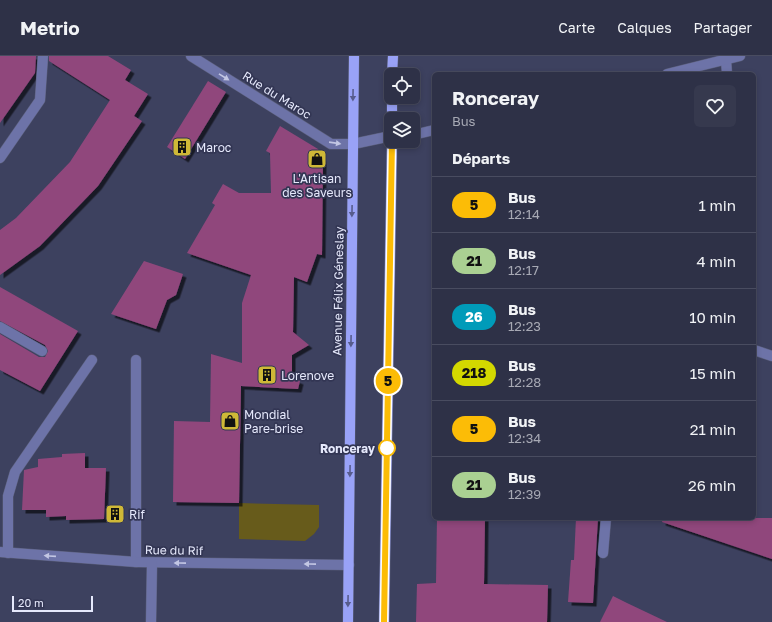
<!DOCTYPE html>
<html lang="fr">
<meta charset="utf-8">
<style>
:root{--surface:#2e3147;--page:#36394e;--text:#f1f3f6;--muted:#a7a9b4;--line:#494c60}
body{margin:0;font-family:"Golos Text",sans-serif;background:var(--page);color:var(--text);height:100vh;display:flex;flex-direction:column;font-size:15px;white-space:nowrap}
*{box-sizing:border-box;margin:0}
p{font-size:13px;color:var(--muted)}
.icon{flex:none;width:22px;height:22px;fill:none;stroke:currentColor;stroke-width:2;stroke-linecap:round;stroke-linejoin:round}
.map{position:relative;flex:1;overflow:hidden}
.drawer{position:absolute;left:432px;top:16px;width:324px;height:448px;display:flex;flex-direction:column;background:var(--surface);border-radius:6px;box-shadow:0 2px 6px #0003,0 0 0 1px var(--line)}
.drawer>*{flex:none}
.badge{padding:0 8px;border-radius:13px;font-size:14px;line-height:26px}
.buttons{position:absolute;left:384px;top:12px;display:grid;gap:8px}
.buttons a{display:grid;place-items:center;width:36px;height:36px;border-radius:6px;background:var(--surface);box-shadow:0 2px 6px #0003,0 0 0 1px var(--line);font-size:20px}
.scale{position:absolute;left:12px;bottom:10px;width:81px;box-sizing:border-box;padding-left:4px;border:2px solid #e6e9fc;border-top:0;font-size:11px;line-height:14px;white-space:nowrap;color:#e6e9fc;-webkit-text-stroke:3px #333654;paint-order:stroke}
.map>.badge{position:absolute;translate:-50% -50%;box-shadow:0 0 0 2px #fff}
h2{padding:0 20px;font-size:15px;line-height:36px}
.round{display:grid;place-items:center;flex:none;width:42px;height:42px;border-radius:6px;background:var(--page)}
.summary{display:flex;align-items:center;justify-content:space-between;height:68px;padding:0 20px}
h1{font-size:19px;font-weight:700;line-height:30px}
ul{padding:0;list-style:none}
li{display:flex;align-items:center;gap:12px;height:56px;padding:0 20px;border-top:1px solid var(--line)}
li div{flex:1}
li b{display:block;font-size:15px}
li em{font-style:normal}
li .badge{min-width:44px;font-weight:700;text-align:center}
header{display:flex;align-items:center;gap:24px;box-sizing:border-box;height:56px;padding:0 20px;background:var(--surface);border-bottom:1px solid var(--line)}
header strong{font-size:19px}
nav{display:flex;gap:22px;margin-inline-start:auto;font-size:14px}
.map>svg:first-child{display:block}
.green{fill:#675b1b}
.building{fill:#90477c;filter:url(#shadow)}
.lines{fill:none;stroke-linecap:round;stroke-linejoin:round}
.minor-casing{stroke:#5b5f7b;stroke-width:11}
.major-casing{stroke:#5b5f7b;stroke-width:11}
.minor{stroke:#6d73a8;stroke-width:10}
.major{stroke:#99a2f7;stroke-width:10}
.oneway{fill:#c2c6e3}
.oneway2{fill:#575c8d}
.line-casing{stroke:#fff;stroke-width:9}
.line{stroke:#fcbc06;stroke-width:6}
.stop-dot{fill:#fff;stroke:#fcbc06;stroke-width:2}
.labels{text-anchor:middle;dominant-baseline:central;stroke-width:3.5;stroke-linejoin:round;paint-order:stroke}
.street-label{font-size:12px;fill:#e6e9fc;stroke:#333654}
.poi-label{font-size:12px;fill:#e6e9fc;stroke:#333654;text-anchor:start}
.stop-label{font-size:12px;font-weight:bold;fill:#e6e9fc;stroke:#333654;text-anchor:end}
</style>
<header>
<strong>Metrio</strong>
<nav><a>Carte</a><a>Calques</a><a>Partager</a></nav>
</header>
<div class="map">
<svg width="772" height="566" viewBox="0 0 772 566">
<defs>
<filter id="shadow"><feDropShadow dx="3.5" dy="3.5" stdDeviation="0" flood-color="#0009"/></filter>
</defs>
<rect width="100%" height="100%" fill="#3d415f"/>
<path class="green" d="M 239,447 L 319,449 L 319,471 L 314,478 L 305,485 L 239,483 Z"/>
<g class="building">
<path d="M 0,0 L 36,0 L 35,17 L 0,67 Z"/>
<path d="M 49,0 L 108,0 L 131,14 L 125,24 L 148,38 L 134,60 L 142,65 L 98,130 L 40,190 L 0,219 L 0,174 L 16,162 L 70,106 L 110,44 L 49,5 Z"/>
<path d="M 208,25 L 226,36 L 185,103 L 167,91 Z"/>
<path d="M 280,70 L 318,93 L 323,103 L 322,199 L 317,198 L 307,226 L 294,221 L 293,276 L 309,289 L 292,299 L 292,322 L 300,325 L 298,333 L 241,330 L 239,447 L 173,446 L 174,365 L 210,366 L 211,298 L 242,307 L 242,247 L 251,219 L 187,197 L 215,149 L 212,147 L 223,128 L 239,137 L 271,137 L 270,97 L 266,95 Z"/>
<path d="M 144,205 L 183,218 L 176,239 L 167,244 L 156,273 L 111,258 Z"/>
<path d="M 0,231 L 78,275 L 40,335 L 0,314 L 0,278 L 39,301 L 45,301 L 48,295 L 45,289 L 0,265 Z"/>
<path d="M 85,397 L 85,412 L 106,412 L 104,463 L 66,464 L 66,460 L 46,461 L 46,454 L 22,454 L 24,414 L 38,411 L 38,403 L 62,401 L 62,398 Z"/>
<path d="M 437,462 L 485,462 L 484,528 L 548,529 L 547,566 L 416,566 L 417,528 L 436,527 Z"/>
<path d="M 576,462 L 598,462 L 593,547 L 568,546 L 571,504 L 574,504 Z"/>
<path d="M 663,462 L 772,462 L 772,503 L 662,466 Z"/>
<path d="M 613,540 L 627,547 L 667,566 L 600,566 Z"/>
</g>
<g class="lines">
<defs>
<g id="minor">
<path d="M 191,0 L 331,88 L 353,88 L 391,80"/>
<path d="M 726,4 L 727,18"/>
<path d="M 667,18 L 740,0"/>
<path d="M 413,79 L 434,74"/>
<path d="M 0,102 L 40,44 L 43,0"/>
<path d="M 0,271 L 42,295"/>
<path d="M 754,294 L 772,300"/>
<path d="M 136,304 L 136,506"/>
<path d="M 0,496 L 136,506 L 349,509"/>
<path d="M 8,497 L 8,440 L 15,416 L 92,304"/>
<path d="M 603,497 L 606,462"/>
<path d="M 151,566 L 152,507"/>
</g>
<g id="major">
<path d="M 392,19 L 393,0"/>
<path d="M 392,63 L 392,41"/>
<path d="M 348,566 L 354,0"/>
<path d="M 384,566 L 392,85"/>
</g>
</defs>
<use href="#minor" class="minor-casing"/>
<use href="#major" class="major-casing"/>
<use href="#minor" class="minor"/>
<use href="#major" class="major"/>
</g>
<defs><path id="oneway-solid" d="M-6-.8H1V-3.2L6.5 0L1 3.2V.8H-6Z"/></defs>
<g class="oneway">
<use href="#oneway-solid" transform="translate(224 21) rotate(32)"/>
<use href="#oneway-solid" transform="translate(335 87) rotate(8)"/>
<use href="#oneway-solid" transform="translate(50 500) rotate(-176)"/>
<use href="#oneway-solid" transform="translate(180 507) rotate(-179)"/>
<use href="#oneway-solid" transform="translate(310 508) rotate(-179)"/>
</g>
<g class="oneway2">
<use href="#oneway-solid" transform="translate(353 39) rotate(91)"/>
<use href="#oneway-solid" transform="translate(352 155) rotate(91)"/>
<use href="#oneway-solid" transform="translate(351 285) rotate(91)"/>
<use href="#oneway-solid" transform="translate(350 415) rotate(91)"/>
<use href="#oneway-solid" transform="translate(348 545) rotate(91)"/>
</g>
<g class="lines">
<defs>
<path id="line" d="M 384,566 L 392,85"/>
</defs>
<use href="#line" class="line-casing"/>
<use href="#line" class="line"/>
</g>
<defs>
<symbol id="building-square" viewBox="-11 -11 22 22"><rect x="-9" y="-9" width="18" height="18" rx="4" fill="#cfb837" stroke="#333654"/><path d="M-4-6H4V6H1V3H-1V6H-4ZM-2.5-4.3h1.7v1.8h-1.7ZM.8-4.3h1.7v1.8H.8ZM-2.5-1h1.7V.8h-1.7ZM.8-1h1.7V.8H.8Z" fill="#111"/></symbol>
<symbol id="shop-square" viewBox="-11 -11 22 22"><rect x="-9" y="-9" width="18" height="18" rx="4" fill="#cfb837" stroke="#333654"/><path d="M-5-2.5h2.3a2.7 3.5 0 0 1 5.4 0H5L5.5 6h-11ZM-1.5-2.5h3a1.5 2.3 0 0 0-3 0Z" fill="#111"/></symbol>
</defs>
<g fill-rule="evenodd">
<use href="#building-square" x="171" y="80" width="22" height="22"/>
<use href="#shop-square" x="306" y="92" width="22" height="22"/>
<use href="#building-square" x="256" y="308" width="22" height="22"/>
<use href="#shop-square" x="219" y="354" width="22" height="22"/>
<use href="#building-square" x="104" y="447" width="22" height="22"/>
</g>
<circle class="stop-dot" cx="387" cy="392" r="8"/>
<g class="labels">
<g class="street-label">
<text transform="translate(277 39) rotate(32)">Rue du Maroc</text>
<text transform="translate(338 235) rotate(-89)">Avenue Félix Géneslay</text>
<text transform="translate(174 494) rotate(1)">Rue du Rif</text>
</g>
<g class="poi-label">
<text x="196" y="91">Maroc</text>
<text x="317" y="122" text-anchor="middle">L'Artisan<tspan x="317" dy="14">des Saveurs</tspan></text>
<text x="281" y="319">Lorenove</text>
<text x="244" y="358">Mondial<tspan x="244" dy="14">Pare-brise</tspan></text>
<text x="129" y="458">Rif</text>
</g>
<g class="stop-label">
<text x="375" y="392">Ronceray</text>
</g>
</g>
</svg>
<div class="buttons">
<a><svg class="icon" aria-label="locate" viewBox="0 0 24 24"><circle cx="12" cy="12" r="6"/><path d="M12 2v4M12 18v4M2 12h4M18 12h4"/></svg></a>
<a><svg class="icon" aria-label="layers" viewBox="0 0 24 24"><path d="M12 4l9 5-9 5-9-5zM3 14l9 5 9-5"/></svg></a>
</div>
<div class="scale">20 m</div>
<b class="badge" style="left:388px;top:325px;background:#fcbc06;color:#111">5</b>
<section class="drawer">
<div class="summary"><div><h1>Ronceray</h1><p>Bus</p></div><a class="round"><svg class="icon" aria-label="heart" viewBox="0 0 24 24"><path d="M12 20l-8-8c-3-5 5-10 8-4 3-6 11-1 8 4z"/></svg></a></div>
<h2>Départs</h2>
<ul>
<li><span class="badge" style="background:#fcbc06;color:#111">5</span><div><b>Bus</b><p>12:14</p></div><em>1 min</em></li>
<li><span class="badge" style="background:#aad092;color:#111">21</span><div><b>Bus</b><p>12:17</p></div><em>4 min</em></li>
<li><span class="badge" style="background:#009bb9;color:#fff">26</span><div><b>Bus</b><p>12:23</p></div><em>10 min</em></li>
<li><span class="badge" style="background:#d3d800;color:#111">218</span><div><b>Bus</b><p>12:28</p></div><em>15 min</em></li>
<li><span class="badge" style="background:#fcbc06;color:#111">5</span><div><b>Bus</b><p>12:34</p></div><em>21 min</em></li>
<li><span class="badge" style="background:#aad092;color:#111">21</span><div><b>Bus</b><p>12:39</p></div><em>26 min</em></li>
</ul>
</section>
</div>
